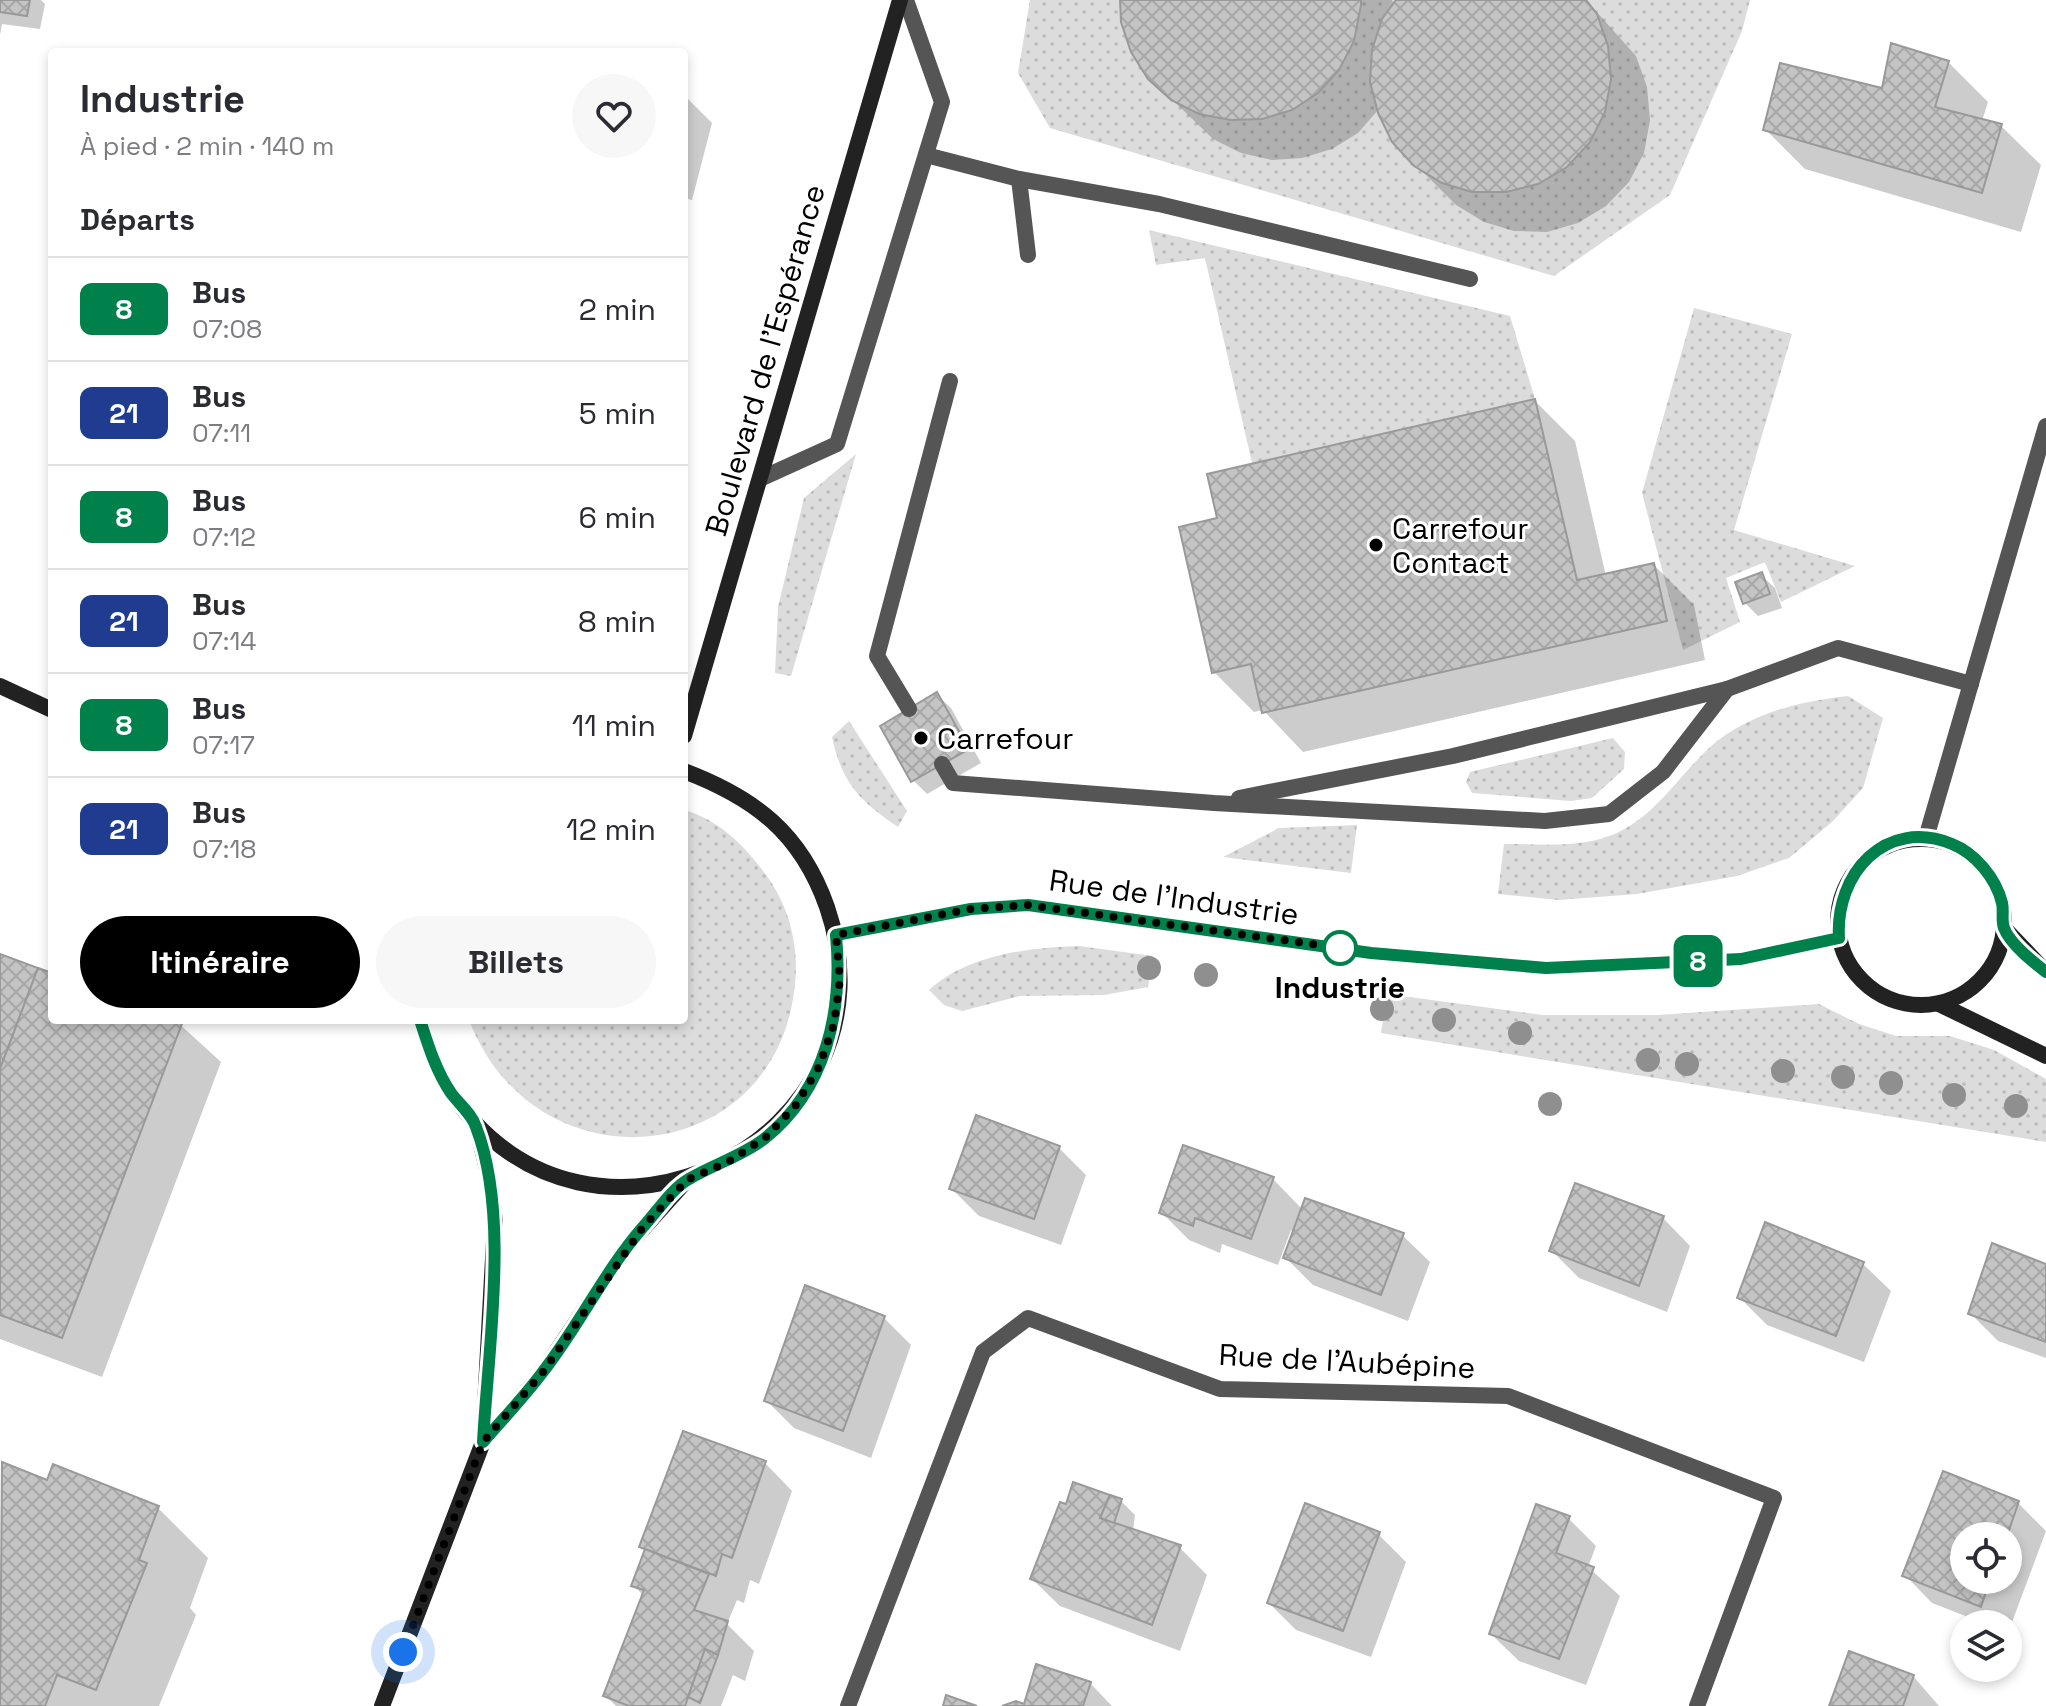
<!DOCTYPE html>
<html lang="fr">
<meta charset="utf-8">
<style>
:root{--surface:#fff;--page:#f7f7f7;--text:#2b2b33;--muted:#7c7c81;--line:#e1e1e2;--accent:#000}
body{margin:0;font-family:"Space Grotesk",sans-serif;background:var(--page);color:var(--text);height:100vh;display:flex;flex-direction:column;font-size:30px;white-space:nowrap}
*{box-sizing:border-box;margin:0}
p{font-size:26px;color:var(--muted)}
.icon{flex:none;width:44px;height:44px;fill:none;stroke:currentColor;stroke-width:2;stroke-linecap:round;stroke-linejoin:round}
.map{position:relative;flex:1;overflow:hidden}
.side{position:absolute;left:48px;top:48px;width:640px;height:976px;display:flex;flex-direction:column;background:var(--surface);border-radius:8px;box-shadow:0 4px 12px #0003}
.side>*{flex:none}
.badge{padding:0 16px;border-radius:12px;font-size:28px;line-height:52px}
.tools{position:absolute;left:1950px;top:1522px;display:grid;gap:16px}
.tools a{display:grid;place-items:center;width:72px;height:72px;border-radius:50%;background:var(--surface);box-shadow:0 4px 12px #0003;font-size:40px}
.you{position:absolute;width:40px;height:40px;margin:-20px;border:6px solid #fff;border-radius:50%;background:#1a73e8;box-shadow:0 0 0 12px #1a73e833}
.map>.badge{position:absolute;translate:-50% -50%;box-shadow:0 0 0 4px #fff}
h2{padding:0 32px;font-size:30px;line-height:72px}
.round{display:grid;place-items:center;flex:none;width:84px;height:84px;border-radius:42px;background:var(--page)}
.summary{display:flex;align-items:center;justify-content:space-between;height:136px;padding:0 32px}
h1{font-size:38px;font-weight:600;line-height:60px}
.button{display:flex;gap:16px;margin-top:auto;padding:16px 32px}
.button a{flex:1;height:92px;border-radius:48px;background:var(--accent);color:#fff;font-size:32px;font-weight:600;line-height:92px;text-align:center}
.button a+a{background:var(--page);color:var(--text)}
ul{padding:0;list-style:none}
li{display:flex;align-items:center;gap:24px;height:104px;padding:0 32px;border-top:2px solid var(--line)}
li div{flex:1}
li b{display:block;font-size:30px}
li em{font-style:normal}
li .badge{min-width:88px;font-weight:700;text-align:center}
.map>svg:first-child{display:block}
.grass{fill:url(#grass-dots)}
.shadow{fill:#0003;fill-rule:evenodd}
.building{fill:url(#building-cross-hatch);stroke:#999;stroke-width:2}
.lines{fill:none;stroke-linecap:round;stroke-linejoin:round}
.lane{stroke:#555;stroke-width:16}
.street{stroke:#555;stroke-width:16}
.secondary{stroke:#222;stroke-width:16}
.tree{fill:#8f8f8f}
.line-casing{stroke:#fff;stroke-width:18}
.line{stroke:#00804b;stroke-width:12}
.walk{stroke:#000;stroke-width:8;stroke-dasharray:0 14.4}
.poi-dot{fill:#000;stroke:#fff;stroke-width:3}
.stop-dot{fill:#fff;stroke:#00804b;stroke-width:4}
.labels{text-anchor:middle;dominant-baseline:central;stroke-width:6;stroke-linejoin:round;paint-order:stroke}
.street-label{font-size:30px;fill:#000;stroke:#fff}
.poi-label{font-size:30px;fill:#000;stroke:#fff;text-anchor:start}
.stop-label{font-size:30px;font-weight:bold;fill:#000;stroke:#fff}
</style>
<div class="map">
<svg width="2046" height="1706" viewBox="0 0 2046 1706">
<defs>
<pattern id="grass-dots" width="8" height="8" patternUnits="userSpaceOnUse" patternTransform="scale(2)"><rect width="8" height="8" fill="#dcdcdc"/><path d="M2 2h.1M6 6h.1" fill="none" stroke="#bbb" stroke-width="1.8" stroke-linecap="round"/></pattern>
<pattern id="building-cross-hatch" width="8" height="8" patternUnits="userSpaceOnUse" patternTransform="scale(2)"><rect width="8" height="8" fill="#c4c4c4"/><path d="M0 0l8 8M0 8l8-8" fill="none" stroke="#a7a7a7"/></pattern>
</defs>
<rect width="100%" height="100%" fill="#fff"/>
<g class="grass">
<path d="M 1030,0 L 1750,0 L 1742,31 L 1670,195 L 1554,276 L 1050,128 L 1018,73 Z"/>
<path d="M 1149,230 L 1510,316 L 1535,399 L 1252,463 L 1205,258 L 1156,265 Z"/>
<path d="M 1694,308 L 1792,334 L 1734,530 L 1855,566 L 1781,602 L 1765,562 L 1726,578 L 1740,622 L 1683,650 L 1642,493 Z"/>
<path d="M 856,454 L 791,676 L 775,673 L 778,607 L 804,498 Z"/>
<path d="M 1848,696 L 1883,718 L 1863,788 L 1832,822 L 1789,858 L 1737,876 L 1637,894 L 1559,900 L 1498,894 L 1504,844 C 1541,844 1584,849 1619,832 C 1654,814 1673,785 1699,758 C 1738,716 1794,702 1848,696 Z"/>
<path d="M 849,721 L 907,811 L 898,827 C 861,802 842,784 832,737 Z"/>
<path d="M 1613,738 L 1625,752 L 1624,769 L 1592,798 L 1571,801 L 1472,793 L 1466,782 L 1470,772 Z"/>
<path d="M 684,810 C 721,820 750,851 771,882 C 792,914 800,954 794,992 C 771,1169 535,1191 469,1020 L 684,1020 Z"/>
<path d="M 1357,825 L 1351,873 L 1223,857 L 1279,828 Z"/>
<path d="M 1079,946 L 1153,956 L 1148,987 L 1104,995 L 1020,996 L 962,1011 L 944,1005 L 929,990 C 969,954 1028,948 1079,946 Z"/>
<path d="M 1387,994 L 1543,1015 L 1657,1015 L 1819,1004 L 1859,1024 L 1896,1036 L 1950,1036 L 1994,1050 L 2046,1079 L 2046,1142 L 1381,1033 Z"/>
</g>
<g class="shadow">
<path d="M 0,0 L 41,0 L 45,4 L 40,29 L 2,24 L 0,35 Z"/>
<path d="M 1122,0 L 1392,0 L 1394,5 L 1398,0 L 1586,0 L 1636,56 L 1647,87 L 1650,120 L 1644,153 L 1629,182 L 1606,206 L 1578,223 L 1547,232 L 1514,231 L 1484,222 L 1456,205 L 1415,164 L 1378,110 L 1358,133 L 1332,149 L 1302,158 L 1272,160 L 1241,153 L 1213,139 L 1150,78 Z"/>
<path d="M 1948,62 L 1988,102 L 1982,121 L 2001,126 L 2041,165 L 2021,232 L 1805,169 L 1765,129 L 1883,91 Z"/>
<path d="M 684,95 L 712,123 L 692,200 L 684,198 Z"/>
<path d="M 1535,401 L 1575,441 L 1606,576 L 1654,565 L 1694,605 L 1705,660 L 1303,752 L 1263,710 L 1254,712 L 1214,672 Z"/>
<path d="M 1761,575 L 1775,588 L 1782,608 L 1758,616 L 1745,603 Z"/>
<path d="M 937,695 L 951,708 L 981,763 L 927,794 L 913,780 Z"/>
<path d="M 0,956 L 52,975 L 52,1020 L 175,1020 L 221,1062 L 102,1377 L 0,1339 Z"/>
<path d="M 1059,1148 L 1086,1175 L 1061,1245 L 979,1216 L 951,1188 Z"/>
<path d="M 1273,1179 L 1303,1210 L 1402,1235 L 1430,1262 L 1408,1321 L 1313,1285 L 1286,1258 L 1295,1232 L 1291,1230 L 1278,1265 L 1222,1244 L 1220,1253 L 1189,1240 L 1162,1213 Z"/>
<path d="M 1663,1218 L 1690,1246 L 1667,1312 L 1579,1278 L 1551,1250 Z"/>
<path d="M 1766,1225 L 1863,1264 L 1891,1291 L 1864,1362 L 1767,1325 L 1739,1297 Z"/>
<path d="M 2046,1266 L 2046,1358 L 1998,1341 L 1970,1313 Z"/>
<path d="M 883,1317 L 911,1345 L 871,1458 L 794,1428 L 766,1400 Z"/>
<path d="M 765,1463 L 792,1491 L 759,1584 L 750,1580 L 744,1603 L 737,1600 L 727,1624 L 754,1651 L 745,1681 L 733,1675 L 721,1706 L 616,1706 L 606,1696 L 644,1596 L 633,1585 L 646,1551 L 641,1546 Z"/>
<path d="M 3,1465 L 48,1483 L 158,1508 L 208,1558 L 190,1608 L 196,1615 L 159,1706 L 0,1706 Z"/>
<path d="M 1944,1473 L 2018,1503 L 2046,1531 L 2008,1633 L 2008,1624 L 1986,1624 L 1932,1603 L 1905,1575 ZM 1964,1536 L 2008,1536 L 2008,1580 L 1964,1580 Z"/>
<path d="M 1121,1501 L 1135,1515 L 1133,1531 L 1179,1547 L 1207,1575 L 1180,1651 L 1060,1606 L 1032,1579 Z"/>
<path d="M 1568,1518 L 1596,1546 L 1588,1567 L 1620,1596 L 1586,1685 L 1519,1661 L 1491,1634 Z"/>
<path d="M 1378,1534 L 1406,1562 L 1371,1657 L 1296,1630 L 1269,1603 Z"/>
<path d="M 1913,1676 L 1939,1706 L 1831,1706 Z"/>
<path d="M 1090,1683 L 1112,1706 L 1026,1706 Z"/>
</g>
<g class="building">
<path d="M 0,0 L 30,0 L 27,16 L 0,12 Z"/>
<path d="M 1120,0 L 1361,0 L 1361,5 L 1354,41 L 1339,70 L 1318,93 L 1292,110 L 1262,119 L 1231,120 L 1199,114 L 1171,100 L 1148,79 L 1131,52 L 1121,22 Z"/>
<path d="M 1396,0 L 1586,0 L 1597,14 L 1608,46 L 1611,79 L 1605,112 L 1590,142 L 1567,167 L 1538,184 L 1506,192 L 1472,192 L 1442,183 L 1414,166 L 1392,142 L 1378,113 L 1370,82 L 1372,50 L 1382,19 Z"/>
<path d="M 1891,43 L 1949,61 L 1935,107 L 2002,124 L 1982,193 L 1763,130 L 1780,63 L 1882,88 Z"/>
<path d="M 1535,399 L 1577,580 L 1654,563 L 1667,621 L 1262,713 L 1251,664 L 1212,673 L 1179,527 L 1217,518 L 1207,474 Z"/>
<path d="M 1762,572 L 1770,594 L 1743,604 L 1735,582 Z"/>
<path d="M 937,692 L 969,749 L 911,782 L 880,726 Z"/>
<path d="M 0,954 L 38,968 L 0,1069 Z"/>
<path d="M 38,968 L 52,973 L 52,1020 L 183,1021 L 62,1338 L 0,1315 L 0,1069 Z"/>
<path d="M 976,1115 L 1060,1146 L 1034,1219 L 949,1189 Z"/>
<path d="M 1183,1145 L 1274,1177 L 1251,1239 L 1195,1218 L 1193,1226 L 1159,1213 Z"/>
<path d="M 1575,1183 L 1664,1216 L 1639,1286 L 1549,1251 Z"/>
<path d="M 1305,1198 L 1404,1233 L 1381,1295 L 1283,1258 Z"/>
<path d="M 1765,1222 L 1864,1262 L 1836,1336 L 1737,1298 Z"/>
<path d="M 1992,1243 L 2046,1264 L 2046,1342 L 1968,1314 Z"/>
<path d="M 805,1285 L 885,1316 L 843,1431 L 764,1401 Z"/>
<path d="M 683,1431 L 766,1461 L 732,1558 L 722,1554 L 716,1576 L 639,1547 Z"/>
<path d="M 2,1462 L 47,1480 L 53,1464 L 159,1506 L 139,1560 L 147,1563 L 96,1690 L 57,1675 L 45,1706 L 0,1706 Z"/>
<path d="M 1943,1471 L 2019,1501 L 2007,1536 L 1964,1536 L 1964,1580 L 1990,1580 L 1981,1607 L 1902,1576 Z"/>
<path d="M 1073,1482 L 1110,1495 L 1100,1518 L 1181,1545 L 1152,1625 L 1030,1579 L 1060,1502 L 1066,1504 Z"/>
<path d="M 1110,1495 L 1122,1499 L 1114,1523 L 1100,1518 Z"/>
<path d="M 1305,1503 L 1380,1532 L 1343,1631 L 1267,1603 Z"/>
<path d="M 1536,1504 L 1570,1516 L 1556,1553 L 1594,1567 L 1559,1659 L 1489,1634 Z"/>
<path d="M 645,1549 L 709,1574 L 694,1610 L 728,1621 L 718,1655 L 705,1649 L 685,1706 L 629,1706 L 603,1696 L 644,1590 L 631,1586 Z"/>
<path d="M 705,1649 L 718,1655 L 700,1703 L 688,1697 Z"/>
<path d="M 1849,1651 L 1914,1675 L 1903,1706 L 1829,1706 Z"/>
<path d="M 1036,1664 L 1091,1682 L 1083,1706 L 1002,1706 L 1016,1701 L 1024,1704 Z"/>
<path d="M 946,1695 L 977,1706 L 943,1706 Z"/>
</g>
<g class="lines">
<g class="lane">
<path d="M 926,155 L 1019,179 L 1028,255"/>
<path d="M 1019,179 L 1159,204 L 1470,279"/>
<path d="M 760,479 L 837,444 L 942,102 L 906,0"/>
<path d="M 909,709 L 877,656 L 950,381"/>
<path d="M 942,764 L 953,783 L 1214,803 L 1545,821 L 1609,814 L 1663,772 L 1727,689"/>
<path d="M 1239,798 L 1453,756 L 1727,689 L 1838,648 L 1971,684"/>
</g>
<g class="street">
<path d="M 1926,838 L 2046,426"/>
<path d="M 848,1706 L 983,1352 L 1028,1318 L 1220,1389 L 1508,1396 L 1774,1498 L 1697,1706"/>
</g>
<g class="secondary">
<path d="M 0,686 L 52,710"/>
<path d="M 684,736 L 900,0"/>
<circle cx="1921" cy="922" r="83"/>
<path d="M 2004,928 L 2046,972"/>
<path d="M 836,935 L 971,909 L 1028,905 L 1371,953 L 1546,968 L 1741,959 L 1839,938"/>
<path d="M 1939,1004 L 2046,1056"/>
<path d="M 420,1020 C 428,1045 436,1070 451,1092 C 586,1297 907,1140 827,907 C 801,833 755,798 684,771"/>
<path d="M 483,1442 L 543,1372 L 624,1250 L 687,1180"/>
<path d="M 382,1706 L 483,1442 L 495,1222 L 490,1181 L 476,1124"/>
</g>
</g>
<g class="tree">
<circle cx="1149" cy="968" r="12"/>
<circle cx="1206" cy="975" r="12"/>
<circle cx="1382" cy="1009" r="12"/>
<circle cx="1444" cy="1020" r="12"/>
<circle cx="1520" cy="1033" r="12"/>
<circle cx="1648" cy="1060" r="12"/>
<circle cx="1687" cy="1064" r="12"/>
<circle cx="1783" cy="1071" r="12"/>
<circle cx="1843" cy="1077" r="12"/>
<circle cx="1891" cy="1083" r="12"/>
<circle cx="1954" cy="1095" r="12"/>
<circle cx="1550" cy="1104" r="12"/>
<circle cx="2016" cy="1106" r="12"/>
</g>
<g class="lines">
<defs>
<path id="line" d="M 420,1020 C 428,1045 436,1071 451,1093 C 459,1104 472,1114 476,1127 C 510,1215 488,1348 483,1442 C 503,1419 524,1397 542,1373 C 579,1326 604,1272 643,1227 C 656,1213 672,1188 689,1179 C 714,1164 740,1157 764,1139 C 827,1089 843,1010 836,935 L 971,909 L 1028,905 L 1371,953 L 1546,968 L 1741,959 L 1839,938 C 1835,874 1885,817 1952,844 C 1975,853 1996,878 2002,903 C 2004,911 2001,920 2004,928 C 2010,944 2033,962 2046,972"/>
</defs>
<use href="#line" class="line-casing"/>
<use href="#line" class="line"/>
<path class="walk" d="M 403,1652 L 483,1442 L 543,1372 L 643,1227 L 687,1180 L 728,1162 L 766,1137 L 796,1105 L 819,1067 L 834,1024 L 840,980 L 836,935 L 971,909 L 1028,905 L 1340,948"/>
</g>
<g class="poi-dot">
<circle cx="1376" cy="545" r="8"/>
<circle cx="921" cy="738" r="8"/>
</g>
<circle class="stop-dot" cx="1340" cy="948" r="16"/>
<g class="labels">
<g class="street-label">
<text transform="translate(765 360) rotate(-74)">Boulevard de l'Espérance</text>
<text transform="translate(1174 897) rotate(8)">Rue de l'Industrie</text>
<text transform="translate(1347 1361) rotate(3)">Rue de l'Aubépine</text>
</g>
<g class="poi-label">
<text x="1392" y="528">Carrefour<tspan x="1392" dy="34">Contact</tspan></text>
<text x="937" y="738">Carrefour</text>
</g>
<g class="stop-label">
<text x="1340" y="987">Industrie</text>
</g>
</g>
</svg>
<div class="tools">
<a><svg class="icon" aria-label="locate" viewBox="0 0 24 24"><circle cx="12" cy="12" r="6"/><path d="M12 2v4M12 18v4M2 12h4M18 12h4"/></svg></a>
<a><svg class="icon" aria-label="layers" viewBox="0 0 24 24"><path d="M12 4l9 5-9 5-9-5zM3 14l9 5 9-5"/></svg></a>
</div>
<div class="you" style="left:403px;top:1652px"></div>
<b class="badge" style="left:1698px;top:961px;background:#00804b;color:#fff">8</b>
<section class="side">
<div class="summary"><div><h1>Industrie</h1><p>À pied · 2 min · 140 m</p></div><a class="round"><svg class="icon" aria-label="heart" viewBox="0 0 24 24"><path d="M12 20l-8-8c-3-5 5-10 8-4 3-6 11-1 8 4z"/></svg></a></div>
<h2>Départs</h2>
<ul>
<li><span class="badge" style="background:#00804b;color:#fff">8</span><div><b>Bus</b><p>07:08</p></div><em>2 min</em></li>
<li><span class="badge" style="background:#1f3c90;color:#fff">21</span><div><b>Bus</b><p>07:11</p></div><em>5 min</em></li>
<li><span class="badge" style="background:#00804b;color:#fff">8</span><div><b>Bus</b><p>07:12</p></div><em>6 min</em></li>
<li><span class="badge" style="background:#1f3c90;color:#fff">21</span><div><b>Bus</b><p>07:14</p></div><em>8 min</em></li>
<li><span class="badge" style="background:#00804b;color:#fff">8</span><div><b>Bus</b><p>07:17</p></div><em>11 min</em></li>
<li><span class="badge" style="background:#1f3c90;color:#fff">21</span><div><b>Bus</b><p>07:18</p></div><em>12 min</em></li>
</ul>
<div class="button"><a>Itinéraire</a><a>Billets</a></div>
</section>
</div>
